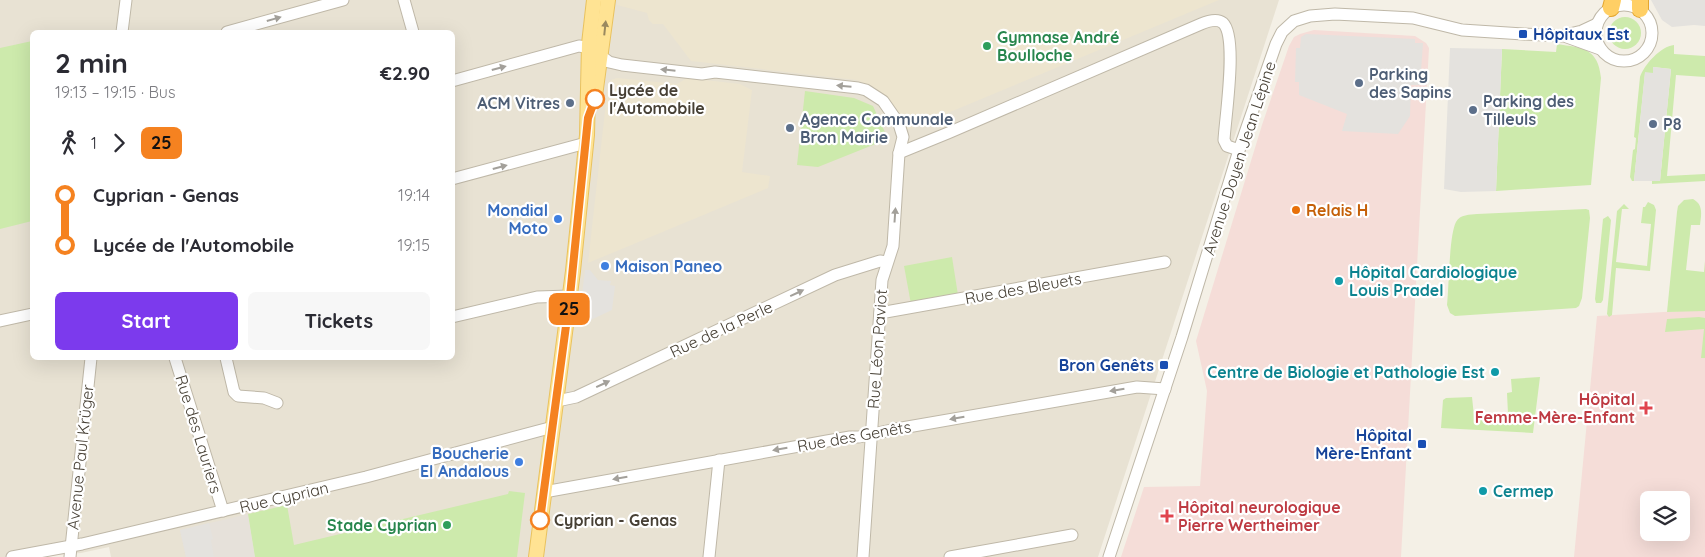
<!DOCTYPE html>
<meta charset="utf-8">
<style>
:root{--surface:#fff;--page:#f7f7f7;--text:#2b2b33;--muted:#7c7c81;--accent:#7c3aed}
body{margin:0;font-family:Quicksand,sans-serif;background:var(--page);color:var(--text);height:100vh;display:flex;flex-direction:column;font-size:19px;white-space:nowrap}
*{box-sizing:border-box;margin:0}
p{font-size:16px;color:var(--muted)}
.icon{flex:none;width:28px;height:28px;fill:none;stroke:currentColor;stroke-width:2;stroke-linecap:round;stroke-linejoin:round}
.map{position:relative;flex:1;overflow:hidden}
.panel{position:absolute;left:30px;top:30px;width:425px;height:330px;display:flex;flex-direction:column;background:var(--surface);border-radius:8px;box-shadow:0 5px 20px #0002}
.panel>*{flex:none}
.badge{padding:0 10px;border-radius:8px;font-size:18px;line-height:32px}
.buttons{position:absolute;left:1640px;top:491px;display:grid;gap:10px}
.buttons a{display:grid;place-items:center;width:50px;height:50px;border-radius:8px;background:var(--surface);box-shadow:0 5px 20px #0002;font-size:25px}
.map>.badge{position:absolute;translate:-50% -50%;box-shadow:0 0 0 2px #fff}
.legs{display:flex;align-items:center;gap:8px;height:55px;padding:0 25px;font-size:16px}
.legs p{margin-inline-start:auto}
.summary{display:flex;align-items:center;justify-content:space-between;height:85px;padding:0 25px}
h1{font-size:28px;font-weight:700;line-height:38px}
.button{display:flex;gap:10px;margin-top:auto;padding:10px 25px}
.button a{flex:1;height:58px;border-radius:8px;background:var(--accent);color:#fff;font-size:20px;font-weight:700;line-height:58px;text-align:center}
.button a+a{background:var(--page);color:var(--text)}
ul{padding:0 25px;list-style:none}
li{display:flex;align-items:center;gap:18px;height:50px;font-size:19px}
li i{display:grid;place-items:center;width:8px;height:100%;margin:0 6px;background:currentColor}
li i::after{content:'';width:12px;height:12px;margin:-6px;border:4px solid;border-radius:50%;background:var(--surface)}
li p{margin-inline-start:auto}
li:first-child i{background:linear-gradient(#0000 50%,currentColor 0)}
li:last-child i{background:linear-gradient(currentColor 50%,#0000 0)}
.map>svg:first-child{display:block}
.residential{fill:#e8e2d3;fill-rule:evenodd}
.industrial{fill:#e6e1da}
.education{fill:#ede5cf}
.medical{fill:#f5ddd8;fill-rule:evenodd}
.green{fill:#cdeaac}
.parking{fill:#e4e2de}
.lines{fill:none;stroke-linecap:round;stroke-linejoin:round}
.minor-casing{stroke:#bfb8a8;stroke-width:13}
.major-casing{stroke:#e9c25e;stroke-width:16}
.highway-casing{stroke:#e4a62f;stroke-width:18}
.minor{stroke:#fff;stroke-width:11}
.major{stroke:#ffe393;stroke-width:14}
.highway{stroke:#ffcf65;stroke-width:16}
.oneway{fill:#a3a09a}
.oneway2{fill:#9a895f}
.line-1-casing{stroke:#fff;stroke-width:11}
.line-1{stroke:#f58220;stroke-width:8}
.transit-dot{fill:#1a4fb4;stroke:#fff;stroke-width:2}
.leisure-dot{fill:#2e9e5b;stroke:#fff;stroke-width:2}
.service-dot{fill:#5c6f8a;stroke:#fff;stroke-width:2}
.stop-1-dot{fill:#fff;stroke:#f58220;stroke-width:2.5}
.food-dot{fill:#e8710a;stroke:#fff;stroke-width:2}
.shop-dot{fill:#3f7fe0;stroke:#fff;stroke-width:2}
.culture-dot{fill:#0f9aa8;stroke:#fff;stroke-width:2}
.health-dot{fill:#e0444e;stroke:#fff;stroke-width:2}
.labels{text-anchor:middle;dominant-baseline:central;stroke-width:4.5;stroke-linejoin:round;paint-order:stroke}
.transit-label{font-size:16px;font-weight:bold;fill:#164399;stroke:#fff;text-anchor:end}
.leisure-label{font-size:16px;font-weight:bold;fill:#27864d;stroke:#fff;text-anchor:start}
.service-label{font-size:16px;font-weight:bold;fill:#4e5e75;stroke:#fff;text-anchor:start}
.stop-label{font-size:16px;font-weight:bold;fill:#474035;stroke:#fff;text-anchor:start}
.street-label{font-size:16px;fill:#474035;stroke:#fff}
.shop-label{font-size:16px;font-weight:bold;fill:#366cbe;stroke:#fff;text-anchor:end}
.food-label{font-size:16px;font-weight:bold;fill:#c56008;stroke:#fff;text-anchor:start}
.culture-label{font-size:16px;font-weight:bold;fill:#0d838f;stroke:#fff;text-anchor:start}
.health-label{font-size:16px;font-weight:bold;fill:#be3a42;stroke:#fff;text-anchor:end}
</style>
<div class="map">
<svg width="1705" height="557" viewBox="0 0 1705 557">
<rect width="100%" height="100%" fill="#f4f0e6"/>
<path class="residential" d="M 0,0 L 1279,0 L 1098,557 L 255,557 L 248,515 L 186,557 L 111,557 L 109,547 L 81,553 L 24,557 L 0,557 ZM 32,32 L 452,32 L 452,358 L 32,358 Z"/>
<path class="industrial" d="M 248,514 L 255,557 L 186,557 L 180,530 Z"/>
<g class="education">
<path d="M 617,0 L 1219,0 L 907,130 L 903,118 L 891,102 L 879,91 L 857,80 L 691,61 L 663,24 L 653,24 L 649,20 L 647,13 L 617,5 Z"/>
<path d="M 617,78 L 677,84 L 687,78 L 740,84 L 752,90 L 742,172 L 770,176 L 768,188 L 588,263 L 608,84 L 611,80 Z"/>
</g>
<g class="medical">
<path d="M 1314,30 L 1415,36 L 1426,43 L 1429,48 L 1401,557 L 1121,557 L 1144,487 L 1200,486 L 1207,391 L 1196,341 L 1262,125 L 1289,46 L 1294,37 L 1300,34 Z"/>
<path d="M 1697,310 L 1705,311 L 1705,557 L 1574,557 L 1597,316 ZM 1649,500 L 1681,500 L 1681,532 L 1649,532 Z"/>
</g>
<g class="green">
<circle cx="1625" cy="33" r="16"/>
<path d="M 32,41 L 32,221 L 0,229 L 0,48 Z"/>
<path d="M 1557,44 C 1583,48 1598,48 1601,78 L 1591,185 L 1496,191 L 1502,49 L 1556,52 Z"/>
<path d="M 1674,45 L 1674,54 L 1705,56 L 1705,77 L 1676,75 L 1667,176 L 1705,174 L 1705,181 L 1652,184 L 1652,181 L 1660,181 L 1671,69 L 1653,67 L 1653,73 L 1645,73 L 1634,181 L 1632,181 L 1630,177 L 1633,150 L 1635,149 L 1636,138 L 1634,137 L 1640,77 C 1644,65 1661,46 1674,45 Z"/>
<path d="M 805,91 L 854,98 L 873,106 L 888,139 L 818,167 L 797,165 Z"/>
<path d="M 1693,199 C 1704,205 1701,215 1700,225 L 1691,225 L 1686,270 L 1704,272 L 1705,261 L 1705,311 L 1667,312 L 1677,212 L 1678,206 L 1684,200 Z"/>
<path d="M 1648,202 L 1654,205 L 1656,210 L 1650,271 L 1616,268 L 1612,315 L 1609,317 L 1607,314 L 1617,211 L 1624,204 L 1629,209 L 1622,209 L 1616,262 L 1647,266 L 1651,224 L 1641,223 L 1643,207 L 1645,207 Z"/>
<path d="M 1586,209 L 1589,210 L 1590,218 L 1582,298 L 1579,306 L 1576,308 L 1455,316 L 1450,313 L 1447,305 C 1449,288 1449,235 1456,222 C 1460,214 1470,215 1477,214 Z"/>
<path d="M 1608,216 L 1611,220 L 1603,300 L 1601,303 L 1596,303 L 1595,299 L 1603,219 Z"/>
<path d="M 952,257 L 958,295 L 911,304 L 904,266 Z"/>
<path d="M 1699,317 L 1705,318 L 1705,358 L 1701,358 L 1704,329 L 1665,332 L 1667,319 Z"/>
<path d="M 1540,377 L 1533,433 L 1441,428 L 1443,400 L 1446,398 L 1472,397 L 1474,416 L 1508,414 L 1507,393 L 1512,392 L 1511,379 Z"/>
<path d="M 509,491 L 525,493 L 517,557 L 255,557 L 248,514 L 287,505 L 294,545 L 508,494 Z"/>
</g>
<g class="parking">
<path d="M 1651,0 L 1705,0 L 1705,26 L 1694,25 L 1672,27 L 1662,20 Z"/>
<path d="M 1306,34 L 1415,39 L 1415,43 L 1423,43 L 1420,85 L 1411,85 L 1410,116 L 1398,134 L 1342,131 L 1347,114 L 1299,95 L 1299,82 L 1295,82 L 1296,48 L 1300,48 L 1301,37 Z"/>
<path d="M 1450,48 L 1502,49 L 1496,191 L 1461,192 L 1444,189 Z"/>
<path d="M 1653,67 L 1671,69 L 1660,181 L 1634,181 L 1645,72 L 1653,73 Z"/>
<path d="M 585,270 L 590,270 L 598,280 L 611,281 L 610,285 L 615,286 L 612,310 L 578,326 Z"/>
<path d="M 209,523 L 213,539 L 211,540 L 214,557 L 186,557 L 180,530 Z"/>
</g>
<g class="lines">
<defs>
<g id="minor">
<path d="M 404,0 L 413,32"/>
<circle cx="1624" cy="33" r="28"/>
<path d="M 122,32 L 126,0"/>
<path d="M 227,32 L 343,0"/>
<path d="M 1564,36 L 1600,49"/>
<path d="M 601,56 L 609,62 L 622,65 L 702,74 L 715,72 L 858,88 L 866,90 L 883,101 L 899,124 L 903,137 L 899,153 L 893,246 L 882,280 L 863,557"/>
<path d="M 452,81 L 579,46 L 585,47 L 589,50"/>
<path d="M 899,153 L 948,133 L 1201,24 C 1208,21 1217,18 1223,23 C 1238,37 1225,119 1224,140 L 1227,146 L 1239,150"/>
<path d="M 452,179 L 586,143"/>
<path d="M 880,313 L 1165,262"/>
<path d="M 452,317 L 537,297 L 570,296"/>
<path d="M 0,321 L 32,314"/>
<path d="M 175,358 L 223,511"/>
<path d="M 226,358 L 234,392 L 238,396 L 264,398 L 277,403"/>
<path d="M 557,401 L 576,397 L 835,275 L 880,261 L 886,262"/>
<path d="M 544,492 L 827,441 L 850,437 L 859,437 L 896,429 L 1137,387 L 1165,389"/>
<path d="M 12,557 L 82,544 L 366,477 L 553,427"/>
<path d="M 70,557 L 91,358"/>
<path d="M 709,557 L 719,460"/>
<path d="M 950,557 L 1072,535"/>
<path d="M 1109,557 L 1182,337 L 1239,150 L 1276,44 L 1282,32 L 1294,21 L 1310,16 L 1335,14 L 1413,18 L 1462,30 L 1523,34 L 1561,36 L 1582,31 L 1597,24"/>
</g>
<g id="major">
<path d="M 595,96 L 608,0"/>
<path d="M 536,557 L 573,271 L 587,135 L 589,44 L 594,0"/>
</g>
<g id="highway">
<path d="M 1611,8 L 1613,0"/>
<path d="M 1640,9 L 1640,0"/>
</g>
</defs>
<use href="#minor" class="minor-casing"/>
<use href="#major" class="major-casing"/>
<use href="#highway" class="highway-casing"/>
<use href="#minor" class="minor"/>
<use href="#major" class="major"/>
<use href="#highway" class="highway"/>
</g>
<defs><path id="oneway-solid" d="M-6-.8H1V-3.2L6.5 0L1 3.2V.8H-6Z" transform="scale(1.25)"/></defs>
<g class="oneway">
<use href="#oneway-solid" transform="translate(274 19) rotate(-16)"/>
<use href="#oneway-solid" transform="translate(499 68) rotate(-15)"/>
<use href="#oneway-solid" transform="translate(668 70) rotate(-174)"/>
<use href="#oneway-solid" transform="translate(844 86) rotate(-175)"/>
<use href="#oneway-solid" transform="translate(500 167) rotate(-15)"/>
<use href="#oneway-solid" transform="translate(895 215) rotate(-86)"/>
<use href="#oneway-solid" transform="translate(797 293) rotate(-25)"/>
<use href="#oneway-solid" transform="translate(603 384) rotate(-25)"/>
<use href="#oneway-solid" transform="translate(1117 390) rotate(171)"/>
<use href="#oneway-solid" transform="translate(957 418) rotate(170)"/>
<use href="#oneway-solid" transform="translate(780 449) rotate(170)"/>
<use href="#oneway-solid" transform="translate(620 478) rotate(170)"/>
</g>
<use class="oneway2" href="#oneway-solid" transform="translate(605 28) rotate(-84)"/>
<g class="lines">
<defs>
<path id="line-1" d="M 540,520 L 570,296 L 588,118 L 595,99"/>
</defs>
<use href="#line-1" class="line-1-casing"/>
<use href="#line-1" class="line-1"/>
</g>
<g class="transit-dot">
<rect x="1518" y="29" width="10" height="10" rx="2.5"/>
<rect x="1159" y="360" width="10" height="10" rx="2.5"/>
<rect x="1417" y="439" width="10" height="10" rx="2.5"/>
</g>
<g class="leisure-dot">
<circle cx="987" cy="46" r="5"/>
<circle cx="447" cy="525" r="5"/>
</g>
<g class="service-dot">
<circle cx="1359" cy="83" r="5"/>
<circle cx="570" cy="103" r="5"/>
<circle cx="1473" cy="110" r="5"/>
<circle cx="1653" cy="124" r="5"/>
<circle cx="790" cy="128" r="5"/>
</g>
<g class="stop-1-dot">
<circle cx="595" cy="99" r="9"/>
<circle cx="540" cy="520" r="9"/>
</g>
<circle class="food-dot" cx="1296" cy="210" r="5"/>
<g class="shop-dot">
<circle cx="558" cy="219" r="5"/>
<circle cx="605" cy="266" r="5"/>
<circle cx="519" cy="462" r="5"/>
</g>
<g class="culture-dot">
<circle cx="1339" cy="281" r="5"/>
<circle cx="1495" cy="372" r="5"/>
<circle cx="1483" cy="491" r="5"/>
</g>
<g class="health-dot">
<path d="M1643.5 400.5h5v5h5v5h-5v5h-5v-5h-5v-5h5z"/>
<path d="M1164.5 508.5h5v5h5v5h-5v5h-5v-5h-5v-5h5z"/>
</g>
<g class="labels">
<g class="transit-label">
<text x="1533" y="34" text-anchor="start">Hôpitaux Est</text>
<text x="1154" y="365">Bron Genêts</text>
<text x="1412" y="435">Hôpital<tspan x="1412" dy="18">Mère-Enfant</tspan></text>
</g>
<g class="leisure-label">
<text x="997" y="37">Gymnase André<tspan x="997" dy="18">Boulloche</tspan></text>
<text x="437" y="525" text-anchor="end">Stade Cyprian</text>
</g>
<g class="service-label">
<text x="1369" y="74">Parking<tspan x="1369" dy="18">des Sapins</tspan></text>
<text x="1483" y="101">Parking des<tspan x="1483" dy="18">Tilleuls</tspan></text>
<text x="560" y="103" text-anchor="end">ACM Vitres</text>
<text x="800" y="119">Agence Communale<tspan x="800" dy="18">Bron Mairie</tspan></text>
<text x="1663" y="124">P8</text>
</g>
<g class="stop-label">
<text x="609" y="90">Lycée de<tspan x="609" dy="18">l'Automobile</tspan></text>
<text x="554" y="520">Cyprian - Genas</text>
</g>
<g class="street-label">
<text transform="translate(1239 158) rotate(-72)">Avenue Doyen Jean Lépine</text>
<text transform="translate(1023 288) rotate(-10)">Rue des Bleuets</text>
<text transform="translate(721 329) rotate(-25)">Rue de la Perle</text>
<text transform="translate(877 349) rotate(-86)">Rue Léon Paviot</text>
<text transform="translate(199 434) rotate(73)">Rue des Lauriers</text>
<text transform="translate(854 436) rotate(-10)">Rue des Genêts</text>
<text transform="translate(80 457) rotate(-84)">Avenue Paul Krüger</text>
<text transform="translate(284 497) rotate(-13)">Rue Cyprian</text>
</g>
<g class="shop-label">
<text x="548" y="210">Mondial<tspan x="548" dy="18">Moto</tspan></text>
<text x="615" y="266" text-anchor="start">Maison Paneo</text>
<text x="509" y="453">Boucherie<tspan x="509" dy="18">El Andalous</tspan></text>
</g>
<g class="food-label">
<text x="1306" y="210">Relais H</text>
</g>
<g class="culture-label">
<text x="1349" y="272">Hôpital Cardiologique<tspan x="1349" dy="18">Louis Pradel</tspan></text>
<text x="1485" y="372" text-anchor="end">Centre de Biologie et Pathologie Est</text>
<text x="1493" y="491">Cermep</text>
</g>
<g class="health-label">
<text x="1635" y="399">Hôpital<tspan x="1635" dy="18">Femme-Mère-Enfant</tspan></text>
<text x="1178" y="507" text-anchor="start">Hôpital neurologique<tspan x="1178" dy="18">Pierre Wertheimer</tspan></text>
</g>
</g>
</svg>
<div class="buttons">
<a><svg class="icon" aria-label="layers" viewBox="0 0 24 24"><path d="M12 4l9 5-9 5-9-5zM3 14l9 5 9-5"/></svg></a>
</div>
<b class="badge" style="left:569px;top:309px;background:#f58220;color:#111">25</b>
<section class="panel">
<div class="summary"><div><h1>2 min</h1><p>19:13 – 19:15 · Bus</p></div><b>€2.90</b></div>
<div class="legs"><svg class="icon" aria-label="walk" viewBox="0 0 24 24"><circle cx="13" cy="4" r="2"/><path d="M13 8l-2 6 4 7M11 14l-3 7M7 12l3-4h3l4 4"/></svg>1<svg class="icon" aria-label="forward" viewBox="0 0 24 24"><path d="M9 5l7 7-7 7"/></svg><b class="badge" style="background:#f58220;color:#111">25</b></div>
<ul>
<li><i style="color:#f58220"></i><b>Cyprian - Genas</b><p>19:14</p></li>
<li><i style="color:#f58220"></i><b>Lycée de l'Automobile</b><p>19:15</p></li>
</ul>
<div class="button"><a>Start</a><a>Tickets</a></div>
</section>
</div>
